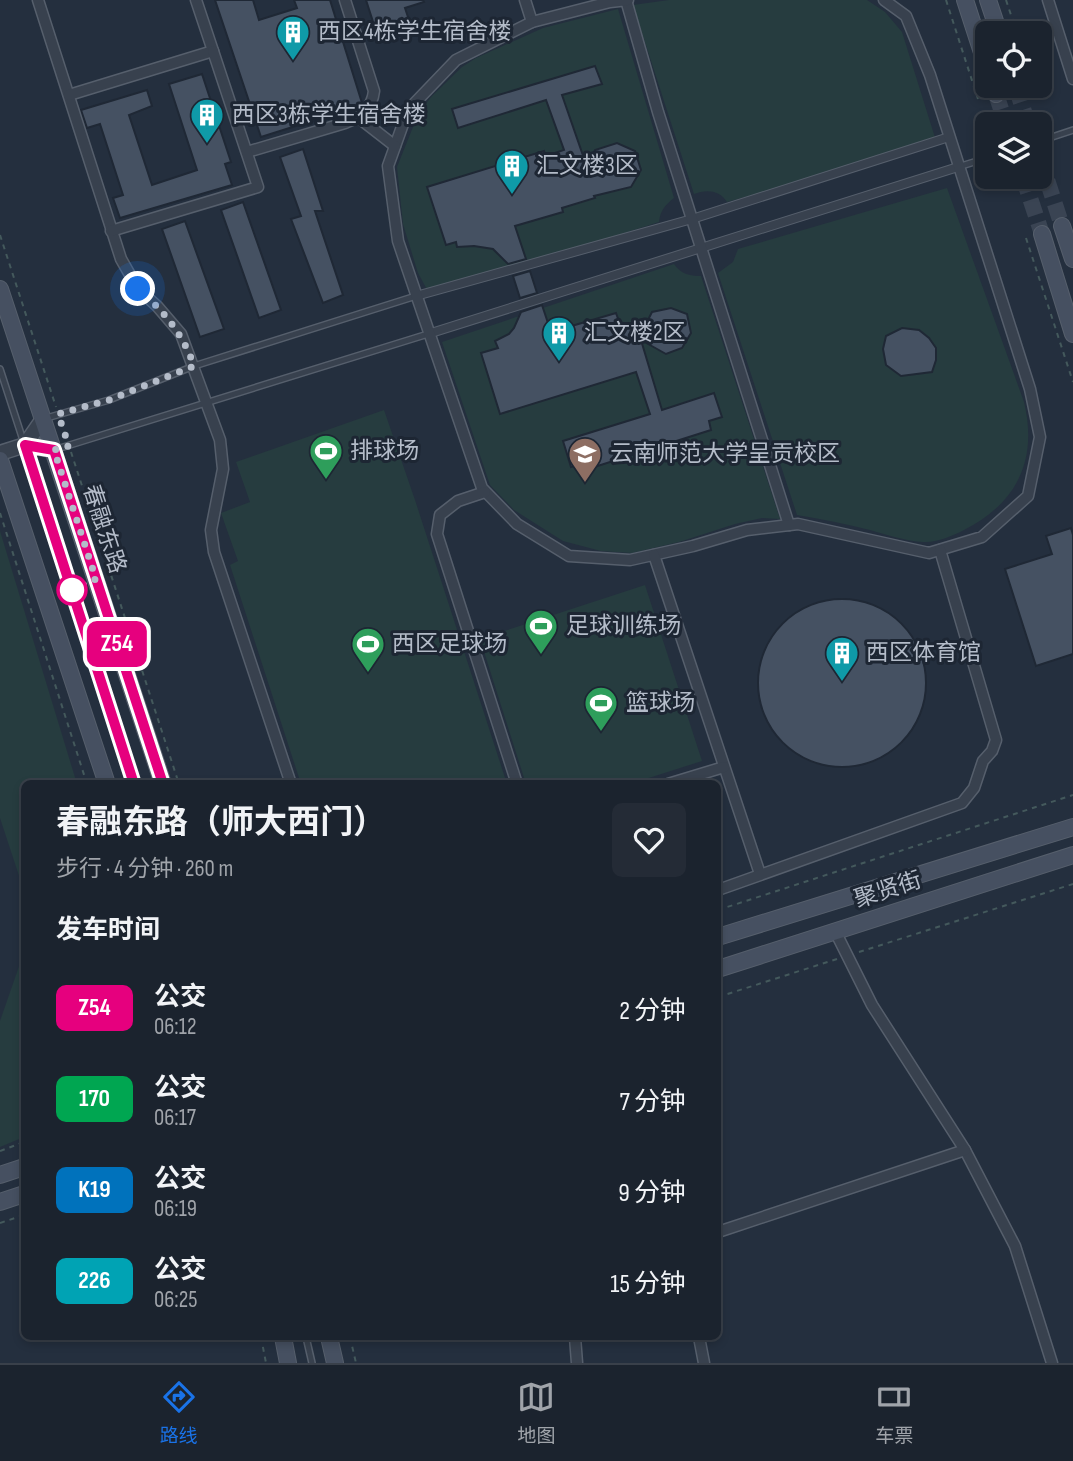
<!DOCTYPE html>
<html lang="zh">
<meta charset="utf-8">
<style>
:root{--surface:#1b232e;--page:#242b36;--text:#f1f3f6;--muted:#a0a4aa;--line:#39404a;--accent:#1a73e8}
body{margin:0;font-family:"Sofia Sans Condensed","Noto Sans SC",sans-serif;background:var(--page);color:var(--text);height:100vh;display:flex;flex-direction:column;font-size:26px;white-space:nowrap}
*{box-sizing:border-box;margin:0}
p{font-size:23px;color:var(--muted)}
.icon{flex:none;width:38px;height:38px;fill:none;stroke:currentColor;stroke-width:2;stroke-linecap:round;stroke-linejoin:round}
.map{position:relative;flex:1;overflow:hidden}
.drawer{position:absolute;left:21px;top:780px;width:700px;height:560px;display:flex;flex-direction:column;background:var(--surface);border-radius:10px;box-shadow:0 4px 10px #0003,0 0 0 2px var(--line)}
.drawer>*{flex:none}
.badge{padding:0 14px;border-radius:10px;font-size:24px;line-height:46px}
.buttons{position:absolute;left:975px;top:21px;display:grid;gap:14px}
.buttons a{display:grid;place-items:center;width:77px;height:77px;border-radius:10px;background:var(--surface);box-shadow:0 4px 10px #0003,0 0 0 2px var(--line);font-size:35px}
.you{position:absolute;width:35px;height:35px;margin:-18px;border:5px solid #fff;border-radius:50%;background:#1a73e8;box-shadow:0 0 0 10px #1a73e833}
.map>.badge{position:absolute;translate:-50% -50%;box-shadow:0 0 0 4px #fff}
h2{padding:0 35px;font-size:26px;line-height:63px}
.round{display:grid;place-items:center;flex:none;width:74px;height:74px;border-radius:10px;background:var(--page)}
.overview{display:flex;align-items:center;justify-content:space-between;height:119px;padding:0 35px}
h1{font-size:33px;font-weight:700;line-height:52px}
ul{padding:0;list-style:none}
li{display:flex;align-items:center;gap:21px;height:91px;padding:0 35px}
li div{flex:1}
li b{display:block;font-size:26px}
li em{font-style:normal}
li .badge{min-width:77px;font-weight:700;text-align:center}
.menu{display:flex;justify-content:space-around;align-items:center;height:98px;border-top:2px solid var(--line);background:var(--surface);font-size:19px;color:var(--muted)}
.menu a{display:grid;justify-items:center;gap:4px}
.menu .current{color:var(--accent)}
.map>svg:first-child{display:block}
.green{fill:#263c3f}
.building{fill:#455162;stroke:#1f2835;stroke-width:2}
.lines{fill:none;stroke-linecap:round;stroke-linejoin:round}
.secondary-tunnel{stroke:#3a4453;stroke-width:16;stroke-dasharray:16 8;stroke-linecap:butt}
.service-casing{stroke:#565f6c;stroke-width:8}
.pedestrian-casing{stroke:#565f6c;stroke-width:10}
.minor-casing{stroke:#565f6c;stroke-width:13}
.tertiary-casing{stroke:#565f6c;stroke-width:17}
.secondary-casing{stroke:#565f6c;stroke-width:18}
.path{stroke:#44595c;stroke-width:2;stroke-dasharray:5 5;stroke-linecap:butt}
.service{stroke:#38414e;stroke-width:5}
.pedestrian{stroke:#38414e;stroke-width:8}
.minor{stroke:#38414e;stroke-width:10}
.tertiary{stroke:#38414e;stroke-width:14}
.secondary{stroke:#465061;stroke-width:16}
.line-casing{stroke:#fff;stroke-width:16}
.line{stroke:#e6007e;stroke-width:10}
.walk{stroke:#b4bcc9;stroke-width:7;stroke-dasharray:0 12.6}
.stop-dot{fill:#fff;stroke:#e6007e;stroke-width:3.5}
.labels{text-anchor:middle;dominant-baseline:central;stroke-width:6;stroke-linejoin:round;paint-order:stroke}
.poi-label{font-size:23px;fill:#b4bcc9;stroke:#1d2633;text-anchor:start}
.street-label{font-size:23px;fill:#b4bcc9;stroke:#1d2633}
</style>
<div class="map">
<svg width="1073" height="1363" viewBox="0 0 1073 1363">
<rect width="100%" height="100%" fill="#242f3e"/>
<g class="green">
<path d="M 669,0 L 867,0 L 885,12 L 902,32 L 937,144 L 727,202 C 720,190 706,189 694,194 L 633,5 Z"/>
<path d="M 618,9 L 674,198 C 665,205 660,211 659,222 L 430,295 L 418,273 L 403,224 L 397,167 L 419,112 L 432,96 L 462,67 L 476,58 L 543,28 Z"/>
<path d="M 947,188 L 1024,402 C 1038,460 1017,503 964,530 C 952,536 936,543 923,542 C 906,541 887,535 870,530 C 846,524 822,519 797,515 L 718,273 L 733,262 L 738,249 Z"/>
<path d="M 674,264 C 681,274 689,276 701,276 L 780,519 L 762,518 L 735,524 L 679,542 L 632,553 L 601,551 L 563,541 L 514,510 L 490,485 L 442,342 Z"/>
<path d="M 384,410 L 415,500 L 507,784 L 301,784 L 230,565 L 238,561 L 221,513 L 250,502 L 236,462 Z"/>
<path d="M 0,531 L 77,784 L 24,784 L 24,891 L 0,818 Z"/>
<path d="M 645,585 L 702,761 L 630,784 L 526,784 L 480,639 Z"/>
<path d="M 24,952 L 24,1137 L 0,1147 L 0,1021 Z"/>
</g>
<g class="building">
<path d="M 215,0 L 253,0 L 259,20 L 297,8 L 294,0 L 330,0 L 362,103 L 359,106 L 261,137 Z"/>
<path d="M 366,0 L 423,0 L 424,2 L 405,8 L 409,20 L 376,31 Z"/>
<path d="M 595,66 L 602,84 L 562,95 L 587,167 L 595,150 L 617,143 L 635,151 L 641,170 L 631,187 L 594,196 L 595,198 L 562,208 L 563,212 L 515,226 L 526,259 L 508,264 L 493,249 L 474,246 L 457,247 L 456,242 L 446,245 L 427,187 L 544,151 L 546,156 L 564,150 L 546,100 L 458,128 L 452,109 Z"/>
<path d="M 202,74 L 231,162 L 225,164 L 232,185 L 120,218 L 113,198 L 123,195 L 100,124 L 87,128 L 81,110 L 147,90 L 152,106 L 129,115 L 152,185 L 197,170 L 169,84 Z"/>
<path d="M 303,149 L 323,211 L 315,211 L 343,295 L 323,303 L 291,219 L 301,216 L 280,157 Z"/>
<path d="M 243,202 L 281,310 L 259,318 L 221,210 Z"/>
<path d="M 185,221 L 224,329 L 200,337 L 162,229 Z"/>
<path d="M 530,271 L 537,293 L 520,298 L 513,276 Z"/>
<path d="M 542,305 L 551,332 L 616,313 L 622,330 L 647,322 L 652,312 L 671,308 L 687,314 L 691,333 L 682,348 L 666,354 L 641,340 L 662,410 L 714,393 L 722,417 L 709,421 L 711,430 L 585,470 L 583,463 L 571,467 L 563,441 L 650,414 L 636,372 L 500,414 L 481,353 L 498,348 L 495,341 L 509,334 L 514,328 L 521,312 Z"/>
<path d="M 902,328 L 919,330 L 929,338 L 936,348 L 936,360 L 932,372 L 901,376 L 886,365 L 883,349 L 886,336 Z"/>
<path d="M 1071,528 L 1073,535 L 1073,654 L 1036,666 L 1005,569 L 1052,554 L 1046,536 Z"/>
<circle cx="842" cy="683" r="84"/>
</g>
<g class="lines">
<g class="secondary-tunnel">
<path d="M 1016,87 L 1028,124"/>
<path d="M 996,94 L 1006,124"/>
<path d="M 1040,158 L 1062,226"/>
<path d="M 1023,177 L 1042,234"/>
</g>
<defs>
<g id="service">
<path d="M 1040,141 L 1073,130"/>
<path d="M 958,167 L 987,158"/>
<path d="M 0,369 L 134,784"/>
<path d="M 43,419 L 109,400 L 194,366 L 416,296"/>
<path d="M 57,449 L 428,334"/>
<path d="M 306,1337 L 312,1363"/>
</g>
<g id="pedestrian">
<path d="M 416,296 L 692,219 L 949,137"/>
<path d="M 428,334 L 958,167"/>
</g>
<g id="minor">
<path d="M 38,0 L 121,259 L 138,289 L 157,306 L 181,334 L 220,440 L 223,469 L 211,530 L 214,552 L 291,784"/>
<path d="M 525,0 L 532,22"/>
<path d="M 626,0 L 658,112 L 789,525"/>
<path d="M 628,0 L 610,2 L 532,22 L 456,60 L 408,110 L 388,166 L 398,241 L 482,488 L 517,524 L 569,556 L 630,560 L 693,546 L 747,530 L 798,524 L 929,553 L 982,537 L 1028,496 L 1040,437 L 1030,389 L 930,75 L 906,16 L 884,0"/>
<path d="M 1048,0 L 1073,79"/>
<path d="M 69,95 L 213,51 L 196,0"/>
<path d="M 359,118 L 395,146"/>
<path d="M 247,152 L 345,123 C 360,117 372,109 374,91 L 345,0"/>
<path d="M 111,231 L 258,187 L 213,51"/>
<path d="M 485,492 L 458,501 L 440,515 L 437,534 L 517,784"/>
<path d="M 654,555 L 760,874"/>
<path d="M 668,784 L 724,767"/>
<path d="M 718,890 L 962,803 L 974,788 L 983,761 L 992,751 L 996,740 L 940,550"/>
<path d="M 835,931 L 872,1005 L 965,1150 L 1015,1246 L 1052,1363"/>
<path d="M 718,1232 L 965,1150"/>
<path d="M 575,1337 L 577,1363"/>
<path d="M 699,1337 L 704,1363"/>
</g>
<g id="tertiary">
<path d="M 25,445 L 43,419"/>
<path d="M 0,453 L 25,445 L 54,450"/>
</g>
<g id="secondary">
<path d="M 965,0 L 987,68"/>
<path d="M 988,0 L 999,33"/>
<path d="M 993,86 L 996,94"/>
<path d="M 1016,86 L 1016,87"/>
<path d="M 1062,226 L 1073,259"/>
<path d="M 1042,234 L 1073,334"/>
<path d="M 0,289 L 163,784"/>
<path d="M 0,460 L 107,784"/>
<path d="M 718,937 L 1073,827"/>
<path d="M 718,969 L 1073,855"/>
<path d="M 0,1175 L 24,1167"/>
<path d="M 0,1202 L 24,1194"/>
<path d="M 283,1337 L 288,1363"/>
<path d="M 329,1337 L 335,1363"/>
</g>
</defs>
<use href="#service" class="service-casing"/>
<use href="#pedestrian" class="pedestrian-casing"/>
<use href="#minor" class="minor-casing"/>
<use href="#tertiary" class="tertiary-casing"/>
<use href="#secondary" class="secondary-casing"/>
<g class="path">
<path d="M 946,0 L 978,99"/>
<path d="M 1006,0 L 1017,33"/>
<path d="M 0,235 L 56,407"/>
<path d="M 1026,238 L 1073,382"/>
<path d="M 61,422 L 66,437"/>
<path d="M 71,452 L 179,784"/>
<path d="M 0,513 L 87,784"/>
<path d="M 718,910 L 1073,795"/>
<path d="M 859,952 L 1073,884"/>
<path d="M 718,997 L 837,959"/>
<path d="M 0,1151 L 24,1142"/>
<path d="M 0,1223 L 24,1215"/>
<path d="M 261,1337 L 266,1363"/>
<path d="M 350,1337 L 356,1363"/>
</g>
<use href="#service" class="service"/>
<use href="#pedestrian" class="pedestrian"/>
<use href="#minor" class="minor"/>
<use href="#tertiary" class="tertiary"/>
<use href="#secondary" class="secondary"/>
</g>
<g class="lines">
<defs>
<path id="line" d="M 134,784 L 25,445 L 54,450 L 163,784"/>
</defs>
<use href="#line" class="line-casing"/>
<use href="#line" class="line"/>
<path class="walk" d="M 72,590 L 96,579 L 54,450 L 69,446 L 58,414 L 109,400 L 194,366 C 183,334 164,311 138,289"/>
</g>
<defs>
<symbol id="building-pin" viewBox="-11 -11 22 30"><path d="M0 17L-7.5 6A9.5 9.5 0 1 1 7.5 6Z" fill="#0f9aa8" stroke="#1d2633"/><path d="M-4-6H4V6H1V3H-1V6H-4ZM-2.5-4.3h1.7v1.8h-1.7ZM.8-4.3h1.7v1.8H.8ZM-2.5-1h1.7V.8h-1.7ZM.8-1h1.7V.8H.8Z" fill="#fff"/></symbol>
<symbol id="stadium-pin" viewBox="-11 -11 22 30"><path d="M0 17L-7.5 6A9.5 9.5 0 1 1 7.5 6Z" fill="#2e9e5b" stroke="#1d2633"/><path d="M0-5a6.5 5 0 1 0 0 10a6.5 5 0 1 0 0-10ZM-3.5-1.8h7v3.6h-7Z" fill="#fff"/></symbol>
<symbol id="university-pin" viewBox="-11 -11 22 30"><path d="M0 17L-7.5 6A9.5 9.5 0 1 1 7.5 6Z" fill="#8d6e63" stroke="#1d2633"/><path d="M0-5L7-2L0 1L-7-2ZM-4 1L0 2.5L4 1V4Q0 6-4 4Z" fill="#fff"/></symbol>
</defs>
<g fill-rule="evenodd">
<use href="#building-pin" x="274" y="13" width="38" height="52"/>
<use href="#building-pin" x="188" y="96" width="38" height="52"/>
<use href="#building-pin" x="493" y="147" width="38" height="52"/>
<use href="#building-pin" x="540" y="314" width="38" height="52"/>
<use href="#stadium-pin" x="307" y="432" width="38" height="52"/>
<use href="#university-pin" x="566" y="435" width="38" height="52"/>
<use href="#stadium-pin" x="522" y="607" width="38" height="52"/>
<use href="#stadium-pin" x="349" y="625" width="38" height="52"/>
<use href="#building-pin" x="823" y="634" width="38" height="52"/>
<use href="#stadium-pin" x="582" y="684" width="38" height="52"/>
</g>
<circle class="stop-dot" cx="72" cy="590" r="14"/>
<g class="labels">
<g class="poi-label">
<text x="318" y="32">西区4栋学生宿舍楼</text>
<text x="232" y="115">西区3栋学生宿舍楼</text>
<text x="536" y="166">汇文楼3区</text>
<text x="584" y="333">汇文楼2区</text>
<text x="350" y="451">排球场</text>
<text x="610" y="454">云南师范大学呈贡校区</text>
<text x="566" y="626">足球训练场</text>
<text x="392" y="644">西区足球场</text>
<text x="866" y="653">西区体育馆</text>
<text x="626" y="703">篮球场</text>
</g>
<g class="street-label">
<text transform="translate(104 529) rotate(72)">春融东路</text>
<text transform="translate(888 890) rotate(-18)">聚贤街</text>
</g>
</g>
</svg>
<div class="buttons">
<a><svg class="icon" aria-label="locate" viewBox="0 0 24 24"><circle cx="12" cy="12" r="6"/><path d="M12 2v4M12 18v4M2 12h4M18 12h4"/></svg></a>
<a><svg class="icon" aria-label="layers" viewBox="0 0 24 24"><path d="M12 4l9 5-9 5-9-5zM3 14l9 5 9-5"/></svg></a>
</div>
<div class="you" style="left:138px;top:289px"></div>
<b class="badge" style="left:117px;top:644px;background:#e6007e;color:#fff">Z54</b>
<section class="drawer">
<div class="overview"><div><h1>春融东路（师大西门）</h1><p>步行 · 4 分钟 · 260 m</p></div><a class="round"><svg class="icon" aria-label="heart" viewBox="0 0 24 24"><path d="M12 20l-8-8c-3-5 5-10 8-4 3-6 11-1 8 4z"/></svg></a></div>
<h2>发车时间</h2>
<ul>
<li><span class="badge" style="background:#e6007e;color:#fff">Z54</span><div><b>公交</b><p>06:12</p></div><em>2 分钟</em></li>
<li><span class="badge" style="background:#00a651;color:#fff">170</span><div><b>公交</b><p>06:17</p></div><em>7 分钟</em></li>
<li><span class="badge" style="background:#0072bc;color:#fff">K19</span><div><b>公交</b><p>06:19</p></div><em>9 分钟</em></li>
<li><span class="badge" style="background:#00a3b4;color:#fff">226</span><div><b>公交</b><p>06:25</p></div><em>15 分钟</em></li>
</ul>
</section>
</div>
<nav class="menu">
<a class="current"><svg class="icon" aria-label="directions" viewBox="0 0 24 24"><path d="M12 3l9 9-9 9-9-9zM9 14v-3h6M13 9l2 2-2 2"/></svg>路线</a>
<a><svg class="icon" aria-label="map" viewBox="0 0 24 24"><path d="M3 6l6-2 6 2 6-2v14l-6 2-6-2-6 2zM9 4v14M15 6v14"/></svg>地图</a>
<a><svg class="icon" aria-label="tickets" viewBox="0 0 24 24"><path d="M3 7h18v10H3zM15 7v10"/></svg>车票</a>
</nav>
